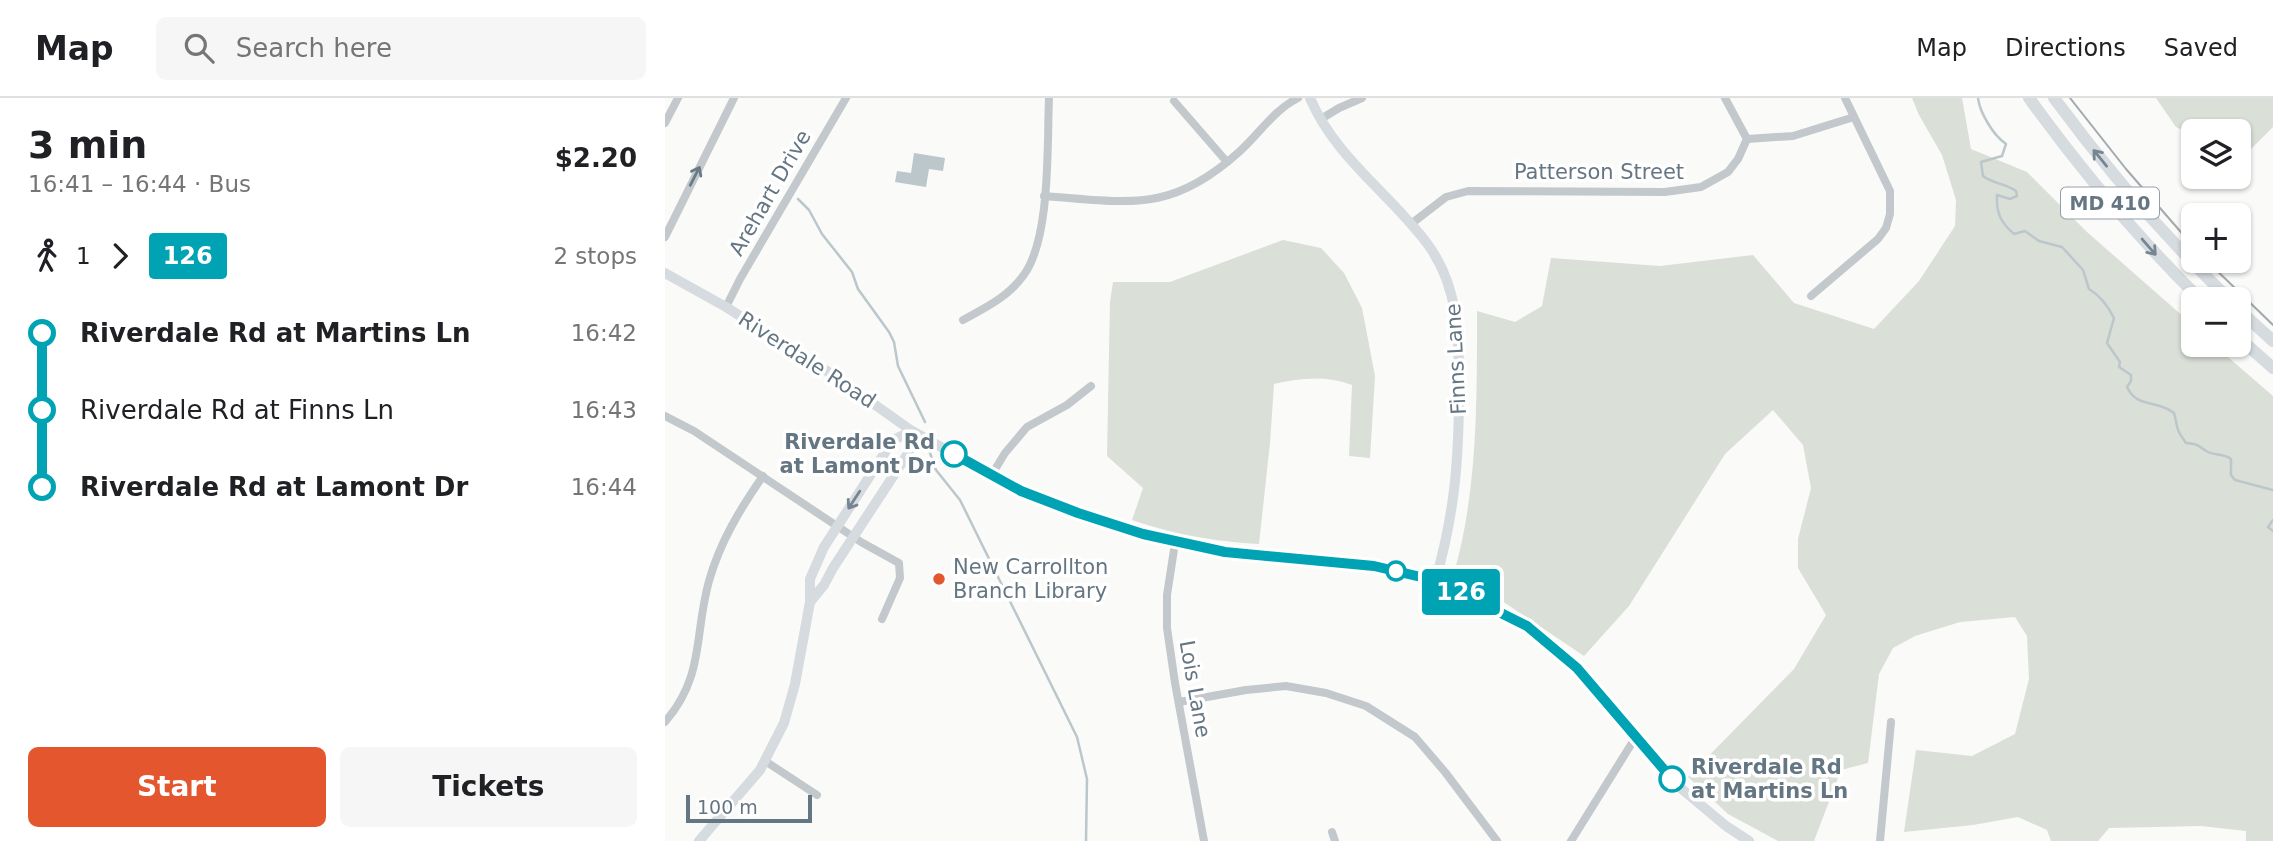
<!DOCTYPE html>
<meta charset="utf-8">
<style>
:root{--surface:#fff;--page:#f6f6f6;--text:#202124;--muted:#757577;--line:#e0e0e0;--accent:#e4572e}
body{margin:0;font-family:"DejaVu Sans",sans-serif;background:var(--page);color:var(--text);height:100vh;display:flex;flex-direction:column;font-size:26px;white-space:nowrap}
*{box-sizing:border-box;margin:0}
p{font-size:23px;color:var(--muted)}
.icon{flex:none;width:38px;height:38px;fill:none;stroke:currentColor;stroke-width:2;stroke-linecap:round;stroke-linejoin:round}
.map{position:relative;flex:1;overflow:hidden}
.sheet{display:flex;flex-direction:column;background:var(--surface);width:665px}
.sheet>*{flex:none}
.badge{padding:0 14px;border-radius:5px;font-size:24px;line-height:46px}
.fabs{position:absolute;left:1516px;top:21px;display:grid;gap:14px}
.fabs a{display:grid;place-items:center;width:70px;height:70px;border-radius:10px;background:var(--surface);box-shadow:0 2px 5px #0004;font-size:35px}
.scale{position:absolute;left:21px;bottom:18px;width:126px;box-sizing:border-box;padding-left:7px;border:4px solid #657683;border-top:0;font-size:19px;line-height:24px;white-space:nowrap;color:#657683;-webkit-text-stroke:5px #fff;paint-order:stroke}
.map>.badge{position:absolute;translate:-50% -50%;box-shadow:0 0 0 4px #fff}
.legs{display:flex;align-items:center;gap:10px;height:77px;padding:0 28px;font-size:23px}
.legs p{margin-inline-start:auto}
.headline{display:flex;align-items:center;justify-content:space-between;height:119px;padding:0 28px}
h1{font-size:38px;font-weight:800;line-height:52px}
.cta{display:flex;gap:14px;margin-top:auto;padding:14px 28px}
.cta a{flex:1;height:80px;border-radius:10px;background:var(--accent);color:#fff;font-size:28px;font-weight:800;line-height:80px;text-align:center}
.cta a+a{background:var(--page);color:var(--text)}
ul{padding:0 28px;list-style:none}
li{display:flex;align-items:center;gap:24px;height:77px;font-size:26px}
li i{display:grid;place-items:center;width:10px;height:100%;margin:0 9px;background:currentColor}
li i::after{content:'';width:18px;height:18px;margin:-9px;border:5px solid;border-radius:50%;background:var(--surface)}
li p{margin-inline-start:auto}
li:first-child i{background:linear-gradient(#0000 50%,currentColor 0)}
li:last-child i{background:linear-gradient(currentColor 50%,#0000 0)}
header{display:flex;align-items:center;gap:42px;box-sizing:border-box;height:98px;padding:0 35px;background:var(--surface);border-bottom:2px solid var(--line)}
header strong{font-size:33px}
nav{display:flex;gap:38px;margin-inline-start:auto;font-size:24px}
.search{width:490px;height:63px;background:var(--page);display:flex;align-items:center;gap:18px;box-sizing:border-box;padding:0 24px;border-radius:10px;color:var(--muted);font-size:26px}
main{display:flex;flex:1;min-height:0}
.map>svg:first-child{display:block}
.green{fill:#dadfd7}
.water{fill:#bbc7cb}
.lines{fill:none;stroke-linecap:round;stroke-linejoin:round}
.stream{stroke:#bbc7cb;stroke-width:2.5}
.street{stroke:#c3c8cc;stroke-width:8}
.secondary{stroke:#d6dbdf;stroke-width:10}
.primary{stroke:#d6dbdf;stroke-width:12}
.tram{stroke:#a2aab0;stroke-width:2}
.oneway{stroke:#768591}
.oneway2{stroke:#6a7a87}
.line-1-casing{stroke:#fff;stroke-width:16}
.line-1{stroke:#00a3b4;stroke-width:10}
.stop-1-dot{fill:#fff;stroke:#00a3b4;stroke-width:3.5}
.poi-dot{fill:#e4572e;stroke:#fff;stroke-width:2.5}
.labels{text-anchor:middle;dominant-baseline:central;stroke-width:7;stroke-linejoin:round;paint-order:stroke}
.shield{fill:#fff;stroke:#939fa8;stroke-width:2}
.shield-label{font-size:19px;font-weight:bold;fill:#657683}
.street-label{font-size:21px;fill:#657683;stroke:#fff}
.stop-label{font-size:21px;font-weight:bold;fill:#657683;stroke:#fff;text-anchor:end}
.poi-label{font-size:21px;fill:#657683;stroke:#fff;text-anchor:start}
</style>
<header>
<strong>Map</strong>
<div class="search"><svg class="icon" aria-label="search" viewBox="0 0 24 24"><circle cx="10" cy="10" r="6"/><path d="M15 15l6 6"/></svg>Search here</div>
<nav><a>Map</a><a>Directions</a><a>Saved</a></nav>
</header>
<main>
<section class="sheet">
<div class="headline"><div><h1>3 min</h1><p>16:41 – 16:44 · Bus</p></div><b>$2.20</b></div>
<div class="legs"><svg class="icon" aria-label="walk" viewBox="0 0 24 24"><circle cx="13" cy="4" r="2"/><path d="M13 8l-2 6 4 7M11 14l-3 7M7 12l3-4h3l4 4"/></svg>1<svg class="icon" aria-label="forward" viewBox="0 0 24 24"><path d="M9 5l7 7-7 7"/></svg><b class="badge" style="background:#00a3b4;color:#fff">126</b><p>2 stops</p></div>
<ul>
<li><i style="color:#00a3b4"></i><b>Riverdale Rd at Martins Ln</b><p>16:42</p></li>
<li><i style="color:#00a3b4"></i><span>Riverdale Rd at Finns Ln</span><p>16:43</p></li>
<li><i style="color:#00a3b4"></i><b>Riverdale Rd at Lamont Dr</b><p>16:44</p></li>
</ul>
<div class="cta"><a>Start</a><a>Tickets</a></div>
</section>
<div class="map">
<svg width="1608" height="743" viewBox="0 0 1608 743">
<rect width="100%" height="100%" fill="#fafaf8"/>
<g class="green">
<path d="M 1247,0 L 1297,0 L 1306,51 L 1362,74 L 1422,134 L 1528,227 L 1528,247 L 1549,247 L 1608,298 L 1608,743 L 1581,743 L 1581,733 L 1536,728 L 1444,730 L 1433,743 L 1386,743 L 1382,732 L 1353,719 L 1308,727 L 1239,734 L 1251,652 L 1307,658 L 1350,636 L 1364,581 L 1362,538 L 1350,519 L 1295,524 L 1250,538 L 1228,550 L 1214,576 L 1203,665 L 1176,672 L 1149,743 L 1113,743 L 1063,716 L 1023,679 L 1129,571 L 1161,517 L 1133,470 L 1133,441 L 1146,390 L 1138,347 L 1108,312 L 1060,356 L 964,508 L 919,558 L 824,494 L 789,475 C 813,391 812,301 812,213 L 850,224 L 877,208 L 886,160 L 995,168 L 1088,157 L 1129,205 L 1209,231 L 1254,183 L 1290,128 L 1291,102 L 1277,57 L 1254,17 Z"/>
<path d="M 1491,0 L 1608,0 L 1608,29 L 1584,53 L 1573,51 L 1573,33 L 1528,33 L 1528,37 L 1511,29 Z"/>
<path d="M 618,142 L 656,150 L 679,175 L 697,210 L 710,278 L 705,360 L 684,358 L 687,287 C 661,277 635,280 609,286 L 605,345 L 594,446 C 547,443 512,437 467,422 L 478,390 L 442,358 L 445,204 L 448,184 L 505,184 Z"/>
</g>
<path class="water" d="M 249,55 L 280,60 L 278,73 L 264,71 L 261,89 L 230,84 L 232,73 L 246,75 Z"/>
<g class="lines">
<g class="stream">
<path d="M 1313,0 C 1315,15 1328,37 1341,46 L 1337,58 L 1316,64 L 1318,78 C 1328,86 1340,85 1351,93 L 1352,98 L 1345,101 L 1332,97 C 1331,114 1335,124 1349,136 L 1360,133 L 1374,143 L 1397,149 L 1418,172 L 1424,191 C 1436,198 1443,208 1449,220 L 1442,245 L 1455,264 L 1454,269 L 1466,277 L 1466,283 L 1462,289 C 1472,311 1492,301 1509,315 C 1514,332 1509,328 1521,345 C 1534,346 1533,348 1543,354 C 1551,358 1558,355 1566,361 L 1566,377 L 1570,382 L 1608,392"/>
<path d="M 133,101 L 144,112 L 157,136 L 187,174 L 193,191 L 224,234 L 229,244 L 233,268 L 260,324"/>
<path d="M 265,355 L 271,372 L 295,402 L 412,639 L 422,681 L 421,743"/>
<path d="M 1608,422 L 1603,429 L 1608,433"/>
</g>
<g class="street">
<path d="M 1060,0 L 1082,41"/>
<path d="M 509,3 L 562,64"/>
<path d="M 656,21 L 674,10 L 697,0"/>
<path d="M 0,25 L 13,0"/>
<path d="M 1082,41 L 1128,38 L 1189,19"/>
<path d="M 379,98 C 465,104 505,116 574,54 C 594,36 609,12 633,0"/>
<path d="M 746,126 L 781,99 L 803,93 L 1000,94 L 1036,89 L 1063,74 L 1073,61 L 1082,41"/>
<path d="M 0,139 L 69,0"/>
<path d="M 1146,198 L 1213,141 L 1221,130 L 1225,116 L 1225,93 L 1180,0"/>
<path d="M 61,209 L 75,181 L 181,0"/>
<path d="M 298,222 C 320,210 343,199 358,178 C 386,142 382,46 384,0"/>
<path d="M 0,318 L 29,333 L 196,444 L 234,465 L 235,480 L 217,521"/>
<path d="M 326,378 L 340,355 L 362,329 L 402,307 L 426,288"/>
<path d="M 510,445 L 502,497 L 502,530 L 510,585 L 539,743"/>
<path d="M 514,604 L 581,592 L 621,588 L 661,595 L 701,608 L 750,639 L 780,674 L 832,743"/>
<path d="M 0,624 C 40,578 29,536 44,483 C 55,444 75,411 98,378"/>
<path d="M 100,663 L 152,697"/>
<path d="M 667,734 L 670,743"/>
<path d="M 906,743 L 972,637"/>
<path d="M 1215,743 L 1226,624"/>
</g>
<g class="secondary">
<path d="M 645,0 C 670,59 723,94 761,144 C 794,187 794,238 794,290 C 794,361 790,415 770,484"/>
<path d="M 0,175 L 61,209 L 165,275 L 247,333 L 356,393 L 456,430 L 527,449 L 560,454 L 690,465 L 756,479 L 794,494 L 848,519 L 875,538 L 912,570 L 1012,687 L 1061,728 L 1084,743"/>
<path d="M 145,504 L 159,487 L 168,470 L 244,354 L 247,333"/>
<path d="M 34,743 L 95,672 L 119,625 L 130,586 L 145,504 L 145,481 L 159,449 L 228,342 L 247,333"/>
</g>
<g class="primary">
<path d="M 1364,0 C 1416,72 1472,139 1535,201"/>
<path d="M 1389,0 C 1442,72 1500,139 1564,201"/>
<path d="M 1573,211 L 1608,243"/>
<path d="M 1573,239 L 1608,270"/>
</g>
<g class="tram">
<path d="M 1405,0 L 1461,71 L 1528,148"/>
<path d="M 1542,163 L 1608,227"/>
</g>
</g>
<defs><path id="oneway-shaft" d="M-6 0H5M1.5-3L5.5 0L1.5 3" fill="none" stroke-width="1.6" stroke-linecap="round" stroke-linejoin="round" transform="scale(1.75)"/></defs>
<g class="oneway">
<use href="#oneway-shaft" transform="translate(1435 60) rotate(-129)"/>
<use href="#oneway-shaft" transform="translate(1484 149) rotate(49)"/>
<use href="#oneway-shaft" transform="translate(189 402) rotate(123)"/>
</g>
<use class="oneway2" href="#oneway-shaft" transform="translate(30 78) rotate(-63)"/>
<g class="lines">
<defs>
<path id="line-1" d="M 289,356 L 356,393 L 413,415 L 478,436 L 560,454 L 709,468 L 756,479 L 794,494 L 862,528 L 912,570 L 1007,681"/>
</defs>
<use href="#line-1" class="line-1-casing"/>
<use href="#line-1" class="line-1"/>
</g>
<g class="stop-1-dot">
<circle cx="289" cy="356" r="12"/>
<circle cx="731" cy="473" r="9"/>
<circle cx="1007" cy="681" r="12"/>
</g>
<circle class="poi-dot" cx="274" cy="481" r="7"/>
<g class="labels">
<rect class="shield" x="1396" y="89.5" width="98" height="31" rx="5"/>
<g class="shield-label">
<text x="1445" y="105">MD 410</text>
</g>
<g class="street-label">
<text x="934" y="74">Patterson Street</text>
<text transform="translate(105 95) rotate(-60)">Arehart Drive</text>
<text transform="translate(791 261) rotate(-93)">Finns Lane</text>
<text transform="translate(142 262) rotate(33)">Riverdale Road</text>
<text transform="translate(530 591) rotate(80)">Lois Lane</text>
</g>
<g class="stop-label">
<text x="270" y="344">Riverdale Rd<tspan x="270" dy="24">at Lamont Dr</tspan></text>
<text x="1026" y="669" text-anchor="start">Riverdale Rd<tspan x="1026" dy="24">at Martins Ln</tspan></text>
</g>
<g class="poi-label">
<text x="288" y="469">New Carrollton<tspan x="288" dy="24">Branch Library</tspan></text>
</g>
</g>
</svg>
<div class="fabs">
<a><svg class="icon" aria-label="layers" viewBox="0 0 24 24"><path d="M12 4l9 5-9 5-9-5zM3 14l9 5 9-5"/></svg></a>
<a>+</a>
<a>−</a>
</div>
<div class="scale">100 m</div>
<b class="badge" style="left:796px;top:494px;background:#00a3b4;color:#fff">126</b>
</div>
</main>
